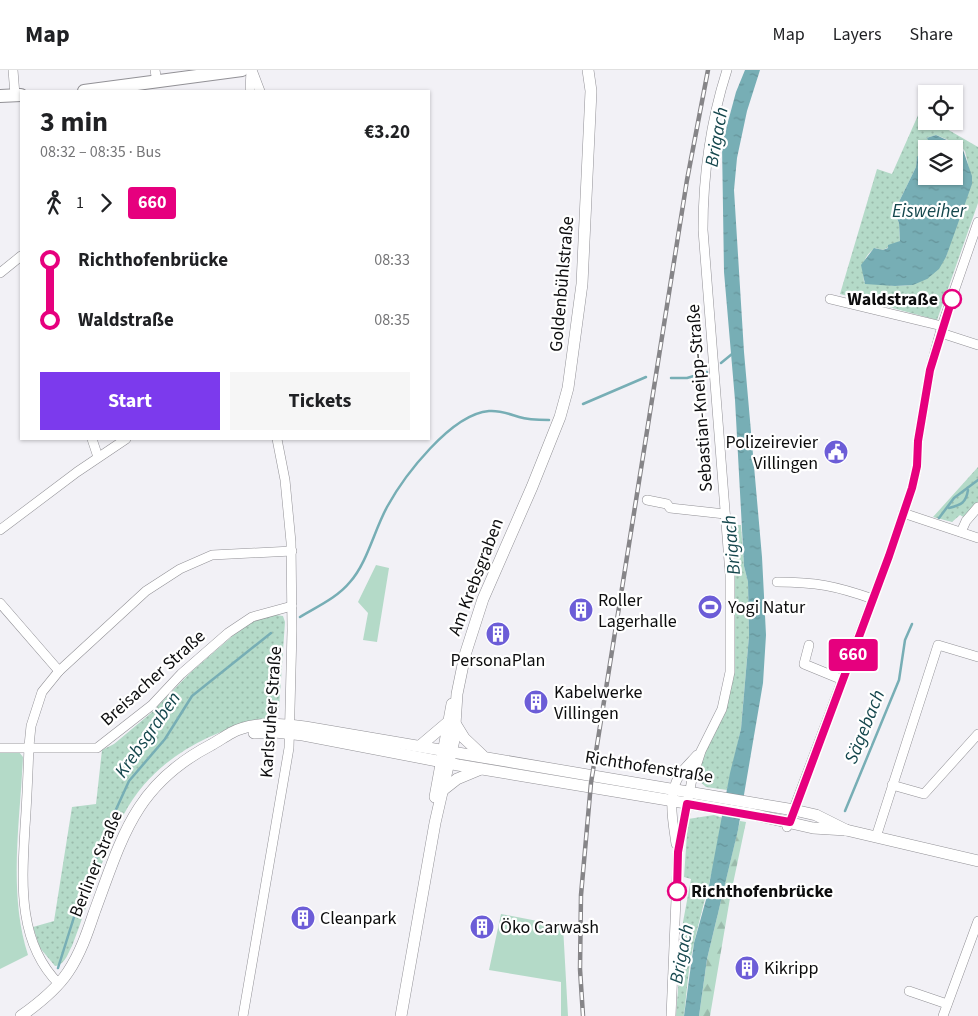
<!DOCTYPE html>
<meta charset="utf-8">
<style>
:root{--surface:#fff;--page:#f6f6f6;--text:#202124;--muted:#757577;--line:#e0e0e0;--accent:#7c3aed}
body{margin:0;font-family:"Source Sans 3",sans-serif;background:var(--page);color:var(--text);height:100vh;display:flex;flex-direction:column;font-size:19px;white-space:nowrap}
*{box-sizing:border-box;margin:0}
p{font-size:16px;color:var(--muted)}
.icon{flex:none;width:28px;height:28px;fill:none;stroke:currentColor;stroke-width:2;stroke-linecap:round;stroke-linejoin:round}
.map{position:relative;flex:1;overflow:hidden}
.sheet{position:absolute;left:20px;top:20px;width:410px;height:350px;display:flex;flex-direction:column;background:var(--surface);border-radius:0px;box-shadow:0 1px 4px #0004}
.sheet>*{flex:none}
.badge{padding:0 10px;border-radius:4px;font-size:18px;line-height:32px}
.fabs{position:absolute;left:918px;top:15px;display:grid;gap:10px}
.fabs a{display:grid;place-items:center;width:45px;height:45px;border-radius:0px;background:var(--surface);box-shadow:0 1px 4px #0004;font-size:25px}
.map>.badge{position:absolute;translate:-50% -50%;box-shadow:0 0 0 2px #fff}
.legs{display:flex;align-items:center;gap:8px;height:55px;padding:0 20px;font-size:16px}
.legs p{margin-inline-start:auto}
.head{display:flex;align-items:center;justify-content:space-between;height:85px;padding:0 20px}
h1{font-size:28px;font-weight:700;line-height:38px}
.primary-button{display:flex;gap:10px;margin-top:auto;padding:10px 20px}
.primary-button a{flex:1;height:58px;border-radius:0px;background:var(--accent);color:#fff;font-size:20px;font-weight:700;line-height:58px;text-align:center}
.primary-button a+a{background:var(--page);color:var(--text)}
ul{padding:0 20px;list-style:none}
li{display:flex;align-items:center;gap:18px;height:60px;font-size:19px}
li i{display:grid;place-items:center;width:8px;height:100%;margin:0 6px;background:currentColor}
li i::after{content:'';width:12px;height:12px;margin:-6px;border:4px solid;border-radius:50%;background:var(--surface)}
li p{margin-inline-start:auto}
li:first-child i{background:linear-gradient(#0000 50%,currentColor 0)}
li:last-child i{background:linear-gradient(currentColor 50%,#0000 0)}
header{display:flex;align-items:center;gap:30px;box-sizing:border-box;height:70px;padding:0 25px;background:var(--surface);border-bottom:1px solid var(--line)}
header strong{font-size:24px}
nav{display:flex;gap:28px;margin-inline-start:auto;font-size:18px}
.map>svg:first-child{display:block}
.green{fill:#b4dac8}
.forest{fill:url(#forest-firs)}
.park{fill:url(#park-dots);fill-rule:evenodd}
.water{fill:url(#water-ripples);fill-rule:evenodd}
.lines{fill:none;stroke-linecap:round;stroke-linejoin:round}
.stream{stroke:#77aeb5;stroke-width:2.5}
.minor-casing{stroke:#929196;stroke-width:10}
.tertiary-casing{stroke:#929196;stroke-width:12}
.secondary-casing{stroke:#929196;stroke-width:14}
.minor{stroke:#fff;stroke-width:9}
.tertiary{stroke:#fff;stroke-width:11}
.secondary{stroke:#fff;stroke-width:12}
.rail-casing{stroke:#868588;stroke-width:4.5}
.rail{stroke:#fff;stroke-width:2.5;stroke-dasharray:8;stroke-linecap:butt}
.line-1-casing{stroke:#fff;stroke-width:11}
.line-1{stroke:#e6007e;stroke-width:8}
.stop-1-dot{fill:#fff;stroke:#e6007e;stroke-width:2.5}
.labels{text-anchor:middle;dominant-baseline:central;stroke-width:4.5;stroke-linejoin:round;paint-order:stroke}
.street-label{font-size:18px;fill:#0d0d0e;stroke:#fff}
.stop-label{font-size:18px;font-weight:bold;fill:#0d0d0e;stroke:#fff;text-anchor:end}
.poi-label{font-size:18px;fill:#0d0d0e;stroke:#fff;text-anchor:start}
.water-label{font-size:19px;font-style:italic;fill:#15474d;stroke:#fff}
</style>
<header>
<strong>Map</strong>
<nav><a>Map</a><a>Layers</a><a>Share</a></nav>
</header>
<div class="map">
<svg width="978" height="946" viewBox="0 0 978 946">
<defs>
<pattern id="forest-firs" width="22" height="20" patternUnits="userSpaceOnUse" patternTransform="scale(1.25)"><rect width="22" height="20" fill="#b4dac8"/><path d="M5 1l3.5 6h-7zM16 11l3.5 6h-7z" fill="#9abaab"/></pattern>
<pattern id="park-dots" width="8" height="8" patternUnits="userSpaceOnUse" patternTransform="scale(1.25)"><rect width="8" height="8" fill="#b4dac8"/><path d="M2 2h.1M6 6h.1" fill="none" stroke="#9abaab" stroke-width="1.8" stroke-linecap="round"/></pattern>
<pattern id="water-ripples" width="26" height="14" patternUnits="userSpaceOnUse" patternTransform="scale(1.25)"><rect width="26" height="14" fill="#77aeb5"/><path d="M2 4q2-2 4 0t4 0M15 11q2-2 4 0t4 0" fill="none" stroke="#66949a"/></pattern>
</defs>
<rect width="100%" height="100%" fill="#f2f1f6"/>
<g class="green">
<path d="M 376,495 L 389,498 L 377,572 L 363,570 L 368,543 L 358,532 Z"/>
<path d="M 19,682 L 23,687 C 20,752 8,823 28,885 L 0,899 L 0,683 Z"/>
<path d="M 501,844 L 563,856 L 568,946 L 561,946 L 561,912 L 489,900 Z"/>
</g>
<path class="forest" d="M 740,751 L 746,752 L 730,828 L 710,946 L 699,946 L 707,889 Z"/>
<g class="park">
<path d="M 919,43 L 926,47 L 926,51 L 933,51 L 978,77 L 978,133 L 937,250 L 840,224 L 877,99 L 892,104 ZM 936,65 L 958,74 L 965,81 L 970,103 L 946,187 L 913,215 L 895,216 L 864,212 C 863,198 861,188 875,178 L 883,180 L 900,171 L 899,153 L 894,142 L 916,97 L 917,88 L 930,72 L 927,68 L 923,69 Z"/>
<path d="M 978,397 L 978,432 L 965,448 L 960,445 L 952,452 L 933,447 Z"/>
<path d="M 726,455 L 741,455 L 744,496 L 748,512 L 749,566 L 741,659 L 727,720 L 706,717 L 698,710 L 701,681 L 727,616 Z"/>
<path d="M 276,545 L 283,546 L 285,552 L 279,638 L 273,648 C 213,657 153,689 124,744 C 102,785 89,832 72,876 C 68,883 65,895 55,896 L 40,878 L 33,857 L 54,851 L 72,737 L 96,734 L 102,680 L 114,674 L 151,643 L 190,603 L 252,549 Z"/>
<path d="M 714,745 L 723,748 C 716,791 704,831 694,873 C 688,897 687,922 684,946 L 676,946 L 683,852 L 691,809 L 684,807 L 688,749 Z"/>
</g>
<g class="water">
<path d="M 745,0 L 760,0 L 747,41 L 737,88 L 734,120 L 744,282 L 762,487 L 766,565 L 763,613 L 738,760 L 707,889 L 699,946 L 684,946 L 694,873 L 707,826 L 730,703 L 741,659 L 749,566 L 748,512 L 744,496 L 735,330 L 724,202 L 722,74 L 736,22 Z"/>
<path d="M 936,65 L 962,77 L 972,106 L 972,114 L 946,187 L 939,199 L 927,209 L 913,215 L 895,216 L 865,214 L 861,195 L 874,178 L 883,180 L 888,178 L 888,175 L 900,171 L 899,153 L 894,142 L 916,97 L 917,87 L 929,72 L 927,68 L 923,69 ZM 926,79 L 954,79 L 954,106 L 926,106 Z"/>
</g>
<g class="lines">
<g class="stream">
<path d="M 721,293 L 732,284"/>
<path d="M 671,308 L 687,308 L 707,302"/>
<path d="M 583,334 L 646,307"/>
<path d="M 949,438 C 961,435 966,433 968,420"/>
<path d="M 939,448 L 954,428 L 978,410"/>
<path d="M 300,547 C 316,537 337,528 350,512 C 367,493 374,461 387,437 C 404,406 451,344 489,341 C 500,340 509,344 519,347 C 528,350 539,350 549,350"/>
<path d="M 845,741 L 899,610 L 905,570 L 912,554"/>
<path d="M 58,898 L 74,847 L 108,757 L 129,711 L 165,669 L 192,626 L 271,563"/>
</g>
<defs>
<g id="minor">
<path d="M 13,0 L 15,25"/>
<path d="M 155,0 L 157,12"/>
<path d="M 252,0 L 260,21"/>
<path d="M 250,21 L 251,0"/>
<path d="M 0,203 L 21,186"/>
<path d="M 830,229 L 942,256"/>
<path d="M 941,263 L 978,275"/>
<path d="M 92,369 L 98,387"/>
<path d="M 647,430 L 667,434 L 670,438 L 725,444"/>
<path d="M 903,443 L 978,468"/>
<path d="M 0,460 L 77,402 L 126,369"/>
<path d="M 961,462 L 966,451 L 978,437"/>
<path d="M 777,512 C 816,512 836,516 873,529"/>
<path d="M 0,533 L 59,601"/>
<path d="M 809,575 L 804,594 L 843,610"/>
<path d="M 0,678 L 97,678 L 152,635 L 181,604 L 228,563 L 252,547 L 292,536"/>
<path d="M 892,715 L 924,724 L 978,664"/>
<path d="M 787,757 L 889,486 L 912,418 L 917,396 L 918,371 L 930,300 L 942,256 L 978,152"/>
<path d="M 876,767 L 938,575 L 978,587"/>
<path d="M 676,774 C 673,752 667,726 679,706 C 683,699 691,692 697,685"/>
<path d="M 59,914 C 17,872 22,812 25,757 C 27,730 28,703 29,676 L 31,656 L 42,622 L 59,601 L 146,521 L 180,499 L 212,485 L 292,481"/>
<path d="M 909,921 L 947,934"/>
<path d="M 243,946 L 289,678 L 292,560 L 291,472 L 285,410 L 277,369"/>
<path d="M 671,946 L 678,782 L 692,709 L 701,681 L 722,639 L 730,602 L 730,504 L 703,160 C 703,105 710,53 727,0"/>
<path d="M 943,946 L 978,851"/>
</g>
<g id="tertiary">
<path d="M 456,655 L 464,668 L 482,685"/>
<path d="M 254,663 L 275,662 L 303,665 L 458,695 L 752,744 L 813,758 L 846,760 L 978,791"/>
<path d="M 421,675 L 447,653"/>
<path d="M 443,720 L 457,709 L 481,699"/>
<path d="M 435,727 L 452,634"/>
<path d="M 21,946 C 38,934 56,920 68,902 C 80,884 87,864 94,843 C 122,768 134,715 211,675 C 218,671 224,667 231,663 C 252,651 282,654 305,657 L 794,740 L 816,745 L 846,760"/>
<path d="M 401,946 L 435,753 L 454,670 L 457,624 L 465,585 L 483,529 L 532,417 L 560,347 L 568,318 L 582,214 L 591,21 L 588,0"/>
</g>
<g id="secondary">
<path d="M 84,21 L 242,0"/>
<path d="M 0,26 L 21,25"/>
</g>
</defs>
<use href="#minor" class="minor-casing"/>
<use href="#tertiary" class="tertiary-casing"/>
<use href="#secondary" class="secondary-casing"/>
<use href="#minor" class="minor"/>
<use href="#tertiary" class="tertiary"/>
<use href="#secondary" class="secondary"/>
<defs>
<path id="rail" d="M 583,946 L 580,899 L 581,825 L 591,713 L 687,110 L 708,0"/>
</defs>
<use href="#rail" class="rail-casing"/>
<use href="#rail" class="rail"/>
</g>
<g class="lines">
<defs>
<path id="line-1" d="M 677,821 L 678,782 L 687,734 L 790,752 L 889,486 L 912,418 L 917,396 L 918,371 L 930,300 L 952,229"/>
</defs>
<use href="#line-1" class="line-1-casing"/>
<use href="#line-1" class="line-1"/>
</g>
<defs>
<symbol id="civic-disc" viewBox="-11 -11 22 22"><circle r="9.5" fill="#6c5dd7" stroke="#fff"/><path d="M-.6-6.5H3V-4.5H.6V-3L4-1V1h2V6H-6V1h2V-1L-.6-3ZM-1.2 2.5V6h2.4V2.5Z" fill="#fff"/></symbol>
<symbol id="stadium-disc" viewBox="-11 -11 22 22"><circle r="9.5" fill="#6c5dd7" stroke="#fff"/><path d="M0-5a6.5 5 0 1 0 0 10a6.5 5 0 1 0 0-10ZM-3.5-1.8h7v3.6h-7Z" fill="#fff"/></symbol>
<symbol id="building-disc" viewBox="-11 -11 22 22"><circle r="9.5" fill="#6c5dd7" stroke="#fff"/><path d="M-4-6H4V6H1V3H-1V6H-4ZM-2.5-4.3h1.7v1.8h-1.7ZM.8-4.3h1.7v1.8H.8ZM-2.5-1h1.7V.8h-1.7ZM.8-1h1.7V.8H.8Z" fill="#fff"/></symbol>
</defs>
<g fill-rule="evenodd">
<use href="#civic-disc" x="822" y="368" width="28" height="28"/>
<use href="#stadium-disc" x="696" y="523" width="28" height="28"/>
<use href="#building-disc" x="567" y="526" width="28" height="28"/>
<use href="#building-disc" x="484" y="550" width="28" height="28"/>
<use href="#building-disc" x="522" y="618" width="28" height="28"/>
<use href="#building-disc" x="289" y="834" width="28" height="28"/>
<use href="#building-disc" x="468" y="843" width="28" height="28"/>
<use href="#building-disc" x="733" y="884" width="28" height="28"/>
</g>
<g class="stop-1-dot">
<circle cx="952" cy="229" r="9"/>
<circle cx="677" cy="821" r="9"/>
</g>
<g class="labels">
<g class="street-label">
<text transform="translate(562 214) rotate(-85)">Goldenbühlstraße</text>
<text transform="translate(700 328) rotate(-94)">Sebastian-Kneipp-Straße</text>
<text transform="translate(476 507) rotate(-69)">Am Krebsgraben</text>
<text transform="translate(153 608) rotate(-42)">Breisacher Straße</text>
<text transform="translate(271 642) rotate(-86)">Karlsruher Straße</text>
<text transform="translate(649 697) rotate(9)">Richthofenstraße</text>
<text transform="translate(96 794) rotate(-68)">Berliner Straße</text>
</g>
<g class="stop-label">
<text x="938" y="229">Waldstraße</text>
<text x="691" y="821" text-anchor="start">Richthofenbrücke</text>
</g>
<g class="poi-label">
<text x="818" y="372" text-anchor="end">Polizeirevier<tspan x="818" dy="21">Villingen</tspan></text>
<text x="598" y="530">Roller<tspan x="598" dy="21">Lagerhalle</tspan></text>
<text x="728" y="537">Yogi Natur</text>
<text x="498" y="590" text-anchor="middle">PersonaPlan</text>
<text x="554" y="622">Kabelwerke<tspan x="554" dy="21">Villingen</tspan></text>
<text x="320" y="848">Cleanpark</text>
<text x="500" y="857">Öko Carwash</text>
<text x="764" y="898">Kikripp</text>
</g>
<g class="water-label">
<text transform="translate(717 67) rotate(-80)">Brigach</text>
<text x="929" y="141">Eisweiher</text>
<text transform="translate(732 475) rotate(-95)">Brigach</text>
<text transform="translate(865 657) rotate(-68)">Sägebach</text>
<text transform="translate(148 665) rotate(-55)">Krebsgraben</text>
<text transform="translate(682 884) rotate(-79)">Brigach</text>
</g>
</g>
</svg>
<div class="fabs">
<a><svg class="icon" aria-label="locate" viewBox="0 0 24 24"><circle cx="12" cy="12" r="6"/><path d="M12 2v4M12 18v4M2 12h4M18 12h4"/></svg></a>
<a><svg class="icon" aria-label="layers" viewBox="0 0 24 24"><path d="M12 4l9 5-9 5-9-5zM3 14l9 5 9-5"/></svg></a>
</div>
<b class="badge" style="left:853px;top:585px;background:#e6007e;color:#fff">660</b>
<section class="sheet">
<div class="head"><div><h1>3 min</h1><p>08:32 – 08:35 · Bus</p></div><b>€3.20</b></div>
<div class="legs"><svg class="icon" aria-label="walk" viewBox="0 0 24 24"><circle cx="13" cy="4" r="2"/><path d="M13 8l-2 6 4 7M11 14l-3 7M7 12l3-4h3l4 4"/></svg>1<svg class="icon" aria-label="forward" viewBox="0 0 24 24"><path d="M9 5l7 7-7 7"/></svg><b class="badge" style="background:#e6007e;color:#fff">660</b></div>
<ul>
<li><i style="color:#e6007e"></i><b>Richthofenbrücke</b><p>08:33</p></li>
<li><i style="color:#e6007e"></i><b>Waldstraße</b><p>08:35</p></li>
</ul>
<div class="primary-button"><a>Start</a><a>Tickets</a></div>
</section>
</div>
